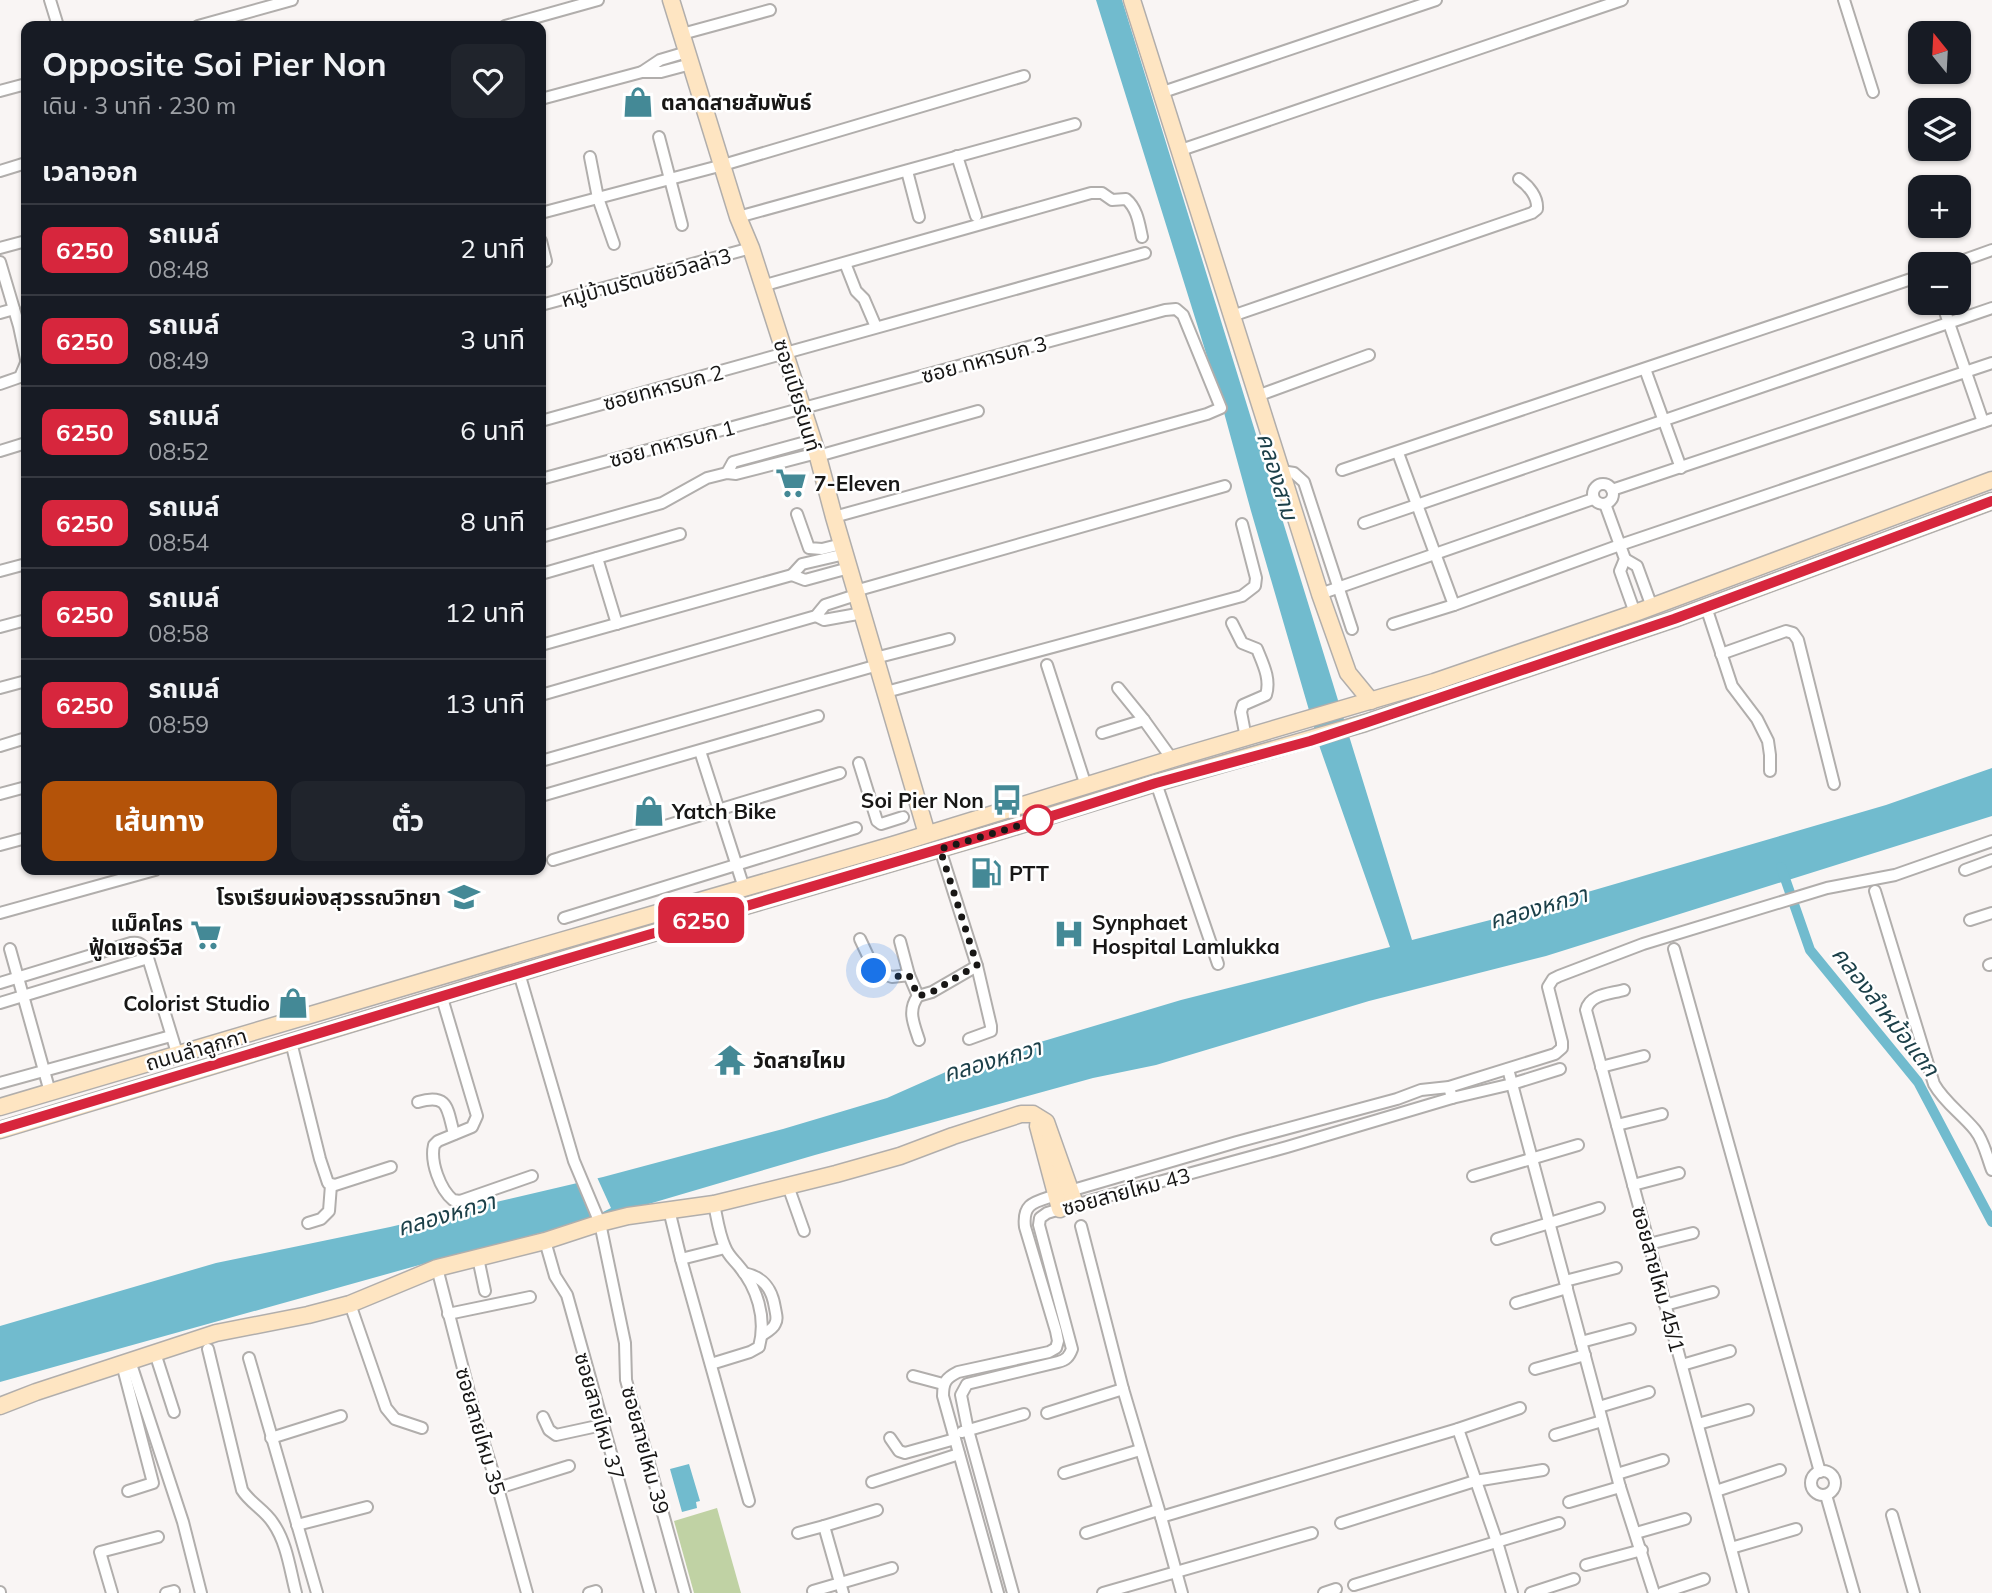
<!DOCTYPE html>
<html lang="th">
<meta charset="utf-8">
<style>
:root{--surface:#171b24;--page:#20242c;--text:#f1f3f6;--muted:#9ea1a6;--line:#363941;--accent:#b45309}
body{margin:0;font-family:Mulish,"Noto Sans Thai",sans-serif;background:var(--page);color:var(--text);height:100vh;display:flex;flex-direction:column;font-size:26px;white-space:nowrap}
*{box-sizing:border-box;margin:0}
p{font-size:23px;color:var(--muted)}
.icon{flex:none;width:38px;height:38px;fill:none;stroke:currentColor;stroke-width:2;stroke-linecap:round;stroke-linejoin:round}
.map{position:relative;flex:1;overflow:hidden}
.drawer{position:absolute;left:21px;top:21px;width:525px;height:854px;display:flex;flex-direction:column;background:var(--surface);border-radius:14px;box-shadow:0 2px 5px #0004}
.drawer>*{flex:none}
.badge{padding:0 14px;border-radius:10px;font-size:24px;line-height:46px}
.needle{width:46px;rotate:342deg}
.tools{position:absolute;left:1908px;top:21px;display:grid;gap:14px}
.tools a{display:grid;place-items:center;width:63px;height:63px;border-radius:14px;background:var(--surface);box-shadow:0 2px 5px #0004;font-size:35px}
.you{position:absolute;width:35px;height:35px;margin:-18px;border:5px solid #fff;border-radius:50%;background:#1a73e8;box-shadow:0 0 0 10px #1a73e833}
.map>.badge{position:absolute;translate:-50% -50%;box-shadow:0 0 0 4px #fff}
h2{padding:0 21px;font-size:26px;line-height:63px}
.round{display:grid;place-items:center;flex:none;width:74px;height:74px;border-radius:14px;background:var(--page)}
.overview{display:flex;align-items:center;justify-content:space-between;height:119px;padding:0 21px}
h1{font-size:33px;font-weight:700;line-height:52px}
.button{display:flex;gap:14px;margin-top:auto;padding:14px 21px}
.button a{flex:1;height:80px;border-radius:14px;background:var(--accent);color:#fff;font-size:28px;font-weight:700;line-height:80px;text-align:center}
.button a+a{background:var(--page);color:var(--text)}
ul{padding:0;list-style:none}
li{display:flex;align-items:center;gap:21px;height:91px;padding:0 21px;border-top:2px solid var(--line)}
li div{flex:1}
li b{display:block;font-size:26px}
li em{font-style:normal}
li .badge{min-width:77px;font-weight:700;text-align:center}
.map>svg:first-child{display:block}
.green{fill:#c0d2a4}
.water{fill:#71bbce}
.pier{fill:#f9f5f4}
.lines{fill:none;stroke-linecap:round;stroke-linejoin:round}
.canal{stroke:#71bbce;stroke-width:10}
.street-casing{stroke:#b1aeac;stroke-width:14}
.secondary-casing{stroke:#b1aeac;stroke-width:19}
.street{stroke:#fff;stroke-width:10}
.secondary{stroke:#fee5c2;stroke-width:16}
.line-casing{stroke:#fff;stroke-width:16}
.line{stroke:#d7263d;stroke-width:10}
.walk{stroke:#181716;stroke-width:7;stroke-dasharray:0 12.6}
.stop-dot{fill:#fff;stroke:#d7263d;stroke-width:3.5}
.labels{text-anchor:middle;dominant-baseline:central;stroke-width:5;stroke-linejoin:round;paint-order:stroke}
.poi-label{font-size:21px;font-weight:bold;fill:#181716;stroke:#fff;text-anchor:start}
.street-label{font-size:21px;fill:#181716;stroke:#fff}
.water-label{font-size:23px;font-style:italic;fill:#1c4049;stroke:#fff}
</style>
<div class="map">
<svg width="1992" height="1593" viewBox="0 0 1992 1593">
<rect width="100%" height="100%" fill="#f9f5f4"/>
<path class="green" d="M 717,1508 L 741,1593 L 694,1593 L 674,1521 Z"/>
<g class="water">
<path d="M 1096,0 L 1122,0 L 1412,940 L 1502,917 L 1886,805 L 1992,768 L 1992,816 L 1546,956 L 1369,1001 L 1156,1065 L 1093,1078 L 815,1155 L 635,1208 L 423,1264 L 0,1382 L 0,1326 L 216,1263 L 390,1227 L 603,1177 L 783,1129 L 887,1098 L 957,1067 L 1181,1000 L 1390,947 L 1320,748 L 1251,511 L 1220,398 Z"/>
<path d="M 689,1464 L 700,1501 L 696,1502 L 697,1508 L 682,1512 L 670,1469 Z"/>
</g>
<path class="pier" d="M 596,1175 L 611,1208 L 599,1214 L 583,1178 Z"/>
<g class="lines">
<path class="canal" d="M 1781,867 L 1810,950 L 1918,1082 L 1992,1222"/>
<defs>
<g id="street">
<path d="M 50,0 L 58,26"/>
<path d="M 1844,0 L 1873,92"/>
<path d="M 198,26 L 292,0"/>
<path d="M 505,26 L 598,0"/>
<path d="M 682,34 L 770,10"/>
<path d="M 642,72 L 660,60 L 687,52"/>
<path d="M 0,91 L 26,84"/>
<path d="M 1160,93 L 1436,0"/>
<path d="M 541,99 L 642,72 L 661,72 L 691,64"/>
<path d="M 659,137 L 682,225"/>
<path d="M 1178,151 L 1622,0"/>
<path d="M 957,156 L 976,216"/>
<path d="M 590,157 L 598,198 L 614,244"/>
<path d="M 0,171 L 26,163"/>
<path d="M 907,171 L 919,217"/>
<path d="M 541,213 L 723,165 L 1024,76"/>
<path d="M 738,217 L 1075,124"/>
<path d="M 541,241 L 546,261"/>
<path d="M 0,248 L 26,241"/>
<path d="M 0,262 L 19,326 L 26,359"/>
<path d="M 845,263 L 856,291 L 864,299 L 876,327"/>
<path d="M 1953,264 L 1992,250"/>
<path d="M 762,286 L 1091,193 L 1102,193 L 1112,200 L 1126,199 C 1137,208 1139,223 1142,237"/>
<path d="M 1942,303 L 1983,422"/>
<path d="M 541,305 L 751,248"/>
<path d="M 0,313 L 14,309"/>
<path d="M 1232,316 L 1532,213 L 1537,209 C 1538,197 1529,186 1519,179"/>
<path d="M 1645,369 L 1681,468"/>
<path d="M 0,384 L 20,377 L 26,363"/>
<path d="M 1257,396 L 1369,355"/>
<path d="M 541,421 C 742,366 943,308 1145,253"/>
<path d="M 0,451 L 26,443"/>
<path d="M 1398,453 L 1454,605"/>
<path d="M 818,456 L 978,411"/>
<path d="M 1342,470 L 1920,276"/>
<path d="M 1281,471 L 1294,473 L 1304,482 L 1352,629"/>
<path d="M 727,473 L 733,462 L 813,440"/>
<path d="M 541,479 L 1165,310 L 1176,309 L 1183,315 L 1221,408 L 1207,414 L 834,517"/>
<circle cx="1603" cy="494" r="10"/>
<path d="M 1612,490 L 1992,363"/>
<path d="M 1605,504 L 1625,559 L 1620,571 L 1635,613"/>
<path d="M 797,514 L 809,548 L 822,549 L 842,544"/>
<path d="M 1364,523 L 1992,308"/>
<path d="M 541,537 L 662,503 L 707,478 L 727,473 L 736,474 L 817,453"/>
<path d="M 845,554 L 802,564 L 792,575 L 805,580 L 849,568"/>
<path d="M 597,558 L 617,624"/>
<path d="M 1625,559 L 1637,566 L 1652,607"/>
<path d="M 0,571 L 26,564"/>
<path d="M 541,574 L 680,534"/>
<path d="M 855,591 L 1225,486"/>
<path d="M 1320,594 L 1593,499"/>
<path d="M 1706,607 L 1732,686 L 1757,719 L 1768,741 L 1770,755 L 1770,771"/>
<path d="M 816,616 L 824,620 L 863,613"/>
<path d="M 1232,623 L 1242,643 L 1257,649 C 1263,664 1271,679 1266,695 L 1243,705 L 1241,712 L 1246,738"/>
<path d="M 1393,624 L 1454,605 L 1620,545 L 1992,419"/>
<path d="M 0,627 L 26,620"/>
<path d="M 541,645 L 792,575"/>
<path d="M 1721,654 L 1786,631 L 1793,633 L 1798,640 L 1834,784"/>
<path d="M 875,658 L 949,639"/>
<path d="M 1047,665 L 1086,786"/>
<path d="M 0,688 L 26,681"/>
<path d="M 1118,688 L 1144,720 L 1172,759"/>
<path d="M 886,692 L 1242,596 L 1255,586 L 1256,578 L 1242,524"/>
<path d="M 541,695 L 816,616 L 825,605 L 856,595"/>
<path d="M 1102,733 L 1144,720"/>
<path d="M 0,746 L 26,738"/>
<path d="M 700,751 L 744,888"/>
<path d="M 541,761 L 878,665"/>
<path d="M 859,763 L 877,821 L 881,824 L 903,817"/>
<path d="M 1156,783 L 1218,964"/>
<path d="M 0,794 L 26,787"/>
<path d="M 541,796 L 818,716"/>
<path d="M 0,845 L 26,838"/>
<path d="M 940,849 L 977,966 L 991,1026 L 991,1031 L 969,1039"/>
<path d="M 553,860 L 840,773"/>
<path d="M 1965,870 L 1992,860"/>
<path d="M 1875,891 L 1934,1084 C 1944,1102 1962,1114 1975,1130 C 1984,1141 1987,1157 1992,1170"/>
<path d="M 0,913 L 155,870"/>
<path d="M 564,918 L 856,828"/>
<path d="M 1970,920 L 1992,913"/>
<path d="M 860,939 L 875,971 L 892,977 L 909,975 L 918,996 L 932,992 L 977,966"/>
<path d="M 900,941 L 909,975"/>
<path d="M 10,949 L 50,1092"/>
<path d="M 1674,949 L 1820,1472"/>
<path d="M 1989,965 L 1992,964"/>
<path d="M 519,973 L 574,1161 L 600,1223 L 625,1343 L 626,1380 L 685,1593"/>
<path d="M 0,983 L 131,943 C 143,941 144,948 148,958 L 177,1053"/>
<path d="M 1624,990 C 1610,994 1590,994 1586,1010 L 1743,1593"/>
<path d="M 918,996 C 907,1011 914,1024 919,1040"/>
<path d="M 442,998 L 477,1116 L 472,1127 L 438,1141 L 434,1145 C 430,1162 440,1189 453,1200 L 460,1201 L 532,1176"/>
<path d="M 0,1003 L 148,958"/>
<path d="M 291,1042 L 320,1159 L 328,1183 L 335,1185 L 391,1167"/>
<path d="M 1601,1067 L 1644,1056"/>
<path d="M 1508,1069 L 1620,1487 L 1654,1593"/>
<path d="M 0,1083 L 171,1036"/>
<path d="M 1452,1098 L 1512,1084 L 1560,1069"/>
<path d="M 418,1102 C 449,1093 447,1109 454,1134"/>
<path d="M 1617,1125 L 1662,1114"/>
<path d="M 1473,1176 L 1578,1145"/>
<path d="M 1633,1185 L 1679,1173"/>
<path d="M 788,1186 L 804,1231"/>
<path d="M 669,1210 L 681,1259 L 749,1501"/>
<path d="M 308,1223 L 321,1219 L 329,1211 L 331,1185"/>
<path d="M 1081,1226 L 1123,1389 L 1161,1517"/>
<path d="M 1497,1239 L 1599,1208"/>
<path d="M 545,1241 L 555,1276 L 567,1295 L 650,1593"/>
<path d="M 1649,1244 L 1693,1233"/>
<path d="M 478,1258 L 485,1291"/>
<path d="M 681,1259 L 725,1248"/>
<path d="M 437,1268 L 475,1415 L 498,1488 L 527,1593"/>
<path d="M 744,1273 C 763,1277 772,1288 775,1308 C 776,1314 778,1319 775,1324 C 773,1329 767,1332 762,1335"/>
<path d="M 1565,1281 L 1616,1268"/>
<path d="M 1516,1303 L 1567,1288"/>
<path d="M 350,1304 L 386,1408 L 395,1419 L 422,1428"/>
<path d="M 1665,1305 L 1713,1292"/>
<path d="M 448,1314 L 530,1297"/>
<path d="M 1581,1342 L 1630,1329"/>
<path d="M 208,1349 L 242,1490 C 250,1503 265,1510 273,1523 C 287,1543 290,1570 296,1593"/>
<path d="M 155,1353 L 174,1412"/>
<path d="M 249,1358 L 317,1593"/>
<path d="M 130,1361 L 183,1522 L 201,1593"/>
<path d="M 122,1364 L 153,1483 L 128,1491"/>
<path d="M 711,1364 L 750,1352 L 759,1347 C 767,1318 757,1287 738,1265 C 733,1259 728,1255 725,1247 C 719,1234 717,1218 714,1204"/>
<path d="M 1682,1365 L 1730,1351"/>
<path d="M 1535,1369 L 1585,1355"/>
<path d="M 913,1376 L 943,1384"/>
<path d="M 1599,1407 L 1649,1392"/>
<path d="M 1047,1413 L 1123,1389"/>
<path d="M 543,1417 L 549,1430 L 556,1435 L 602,1425"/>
<path d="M 1698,1424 L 1748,1410"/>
<path d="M 1458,1429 L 1497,1542 L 1512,1593"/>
<path d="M 962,1432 L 1024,1414"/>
<path d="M 1555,1435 L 1602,1421"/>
<path d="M 271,1438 L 341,1416"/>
<path d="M 890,1438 L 899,1451 L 905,1453 L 955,1439"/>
<circle cx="1823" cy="1483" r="12"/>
<path d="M 1064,1473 L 1140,1450"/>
<path d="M 1617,1474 L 1663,1460"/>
<path d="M 872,1482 L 959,1454"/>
<path d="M 498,1488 L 569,1466"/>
<path d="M 1716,1491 L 1780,1470"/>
<path d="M 1826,1495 L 1854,1593"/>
<path d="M 1569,1502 L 1620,1487"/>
<path d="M 1892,1515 L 1914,1593"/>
<path d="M 1341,1523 L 1475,1481 L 1543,1470"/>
<path d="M 297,1525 L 367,1507"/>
<path d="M 798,1533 L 824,1526"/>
<path d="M 1086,1533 L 1158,1510"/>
<path d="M 1636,1533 L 1685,1519"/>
<path d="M 1731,1548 L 1796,1529"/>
<path d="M 1586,1565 L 1642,1550"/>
<path d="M 1354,1585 L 1559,1523"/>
<path d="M 813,1591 L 892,1568"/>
<path d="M 0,1592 L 0,1593"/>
<path d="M 112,1593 L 100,1552 L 158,1537"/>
<path d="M 166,1593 L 174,1591"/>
<path d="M 589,1593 L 596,1591"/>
<path d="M 843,1593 L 824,1526 L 877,1510"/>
<path d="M 998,1593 L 943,1396 C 943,1382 946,1378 958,1372 L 1049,1352 L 1056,1348 L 1058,1341 L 1056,1331 L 1025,1227 C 1022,1202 1036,1202 1056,1195 L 1237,1142 L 1397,1099 L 1421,1090 L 1449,1087 L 1555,1054 L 1562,1048 L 1562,1042 L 1548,987 L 1553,979 L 1559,976 L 1643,944 L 1827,888 L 1895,875 L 1992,841"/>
<path d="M 1013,1593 L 968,1430 L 961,1395 L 967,1384 L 1058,1362 C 1066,1360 1069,1357 1072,1349 L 1039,1225 L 1040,1218 L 1047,1213 L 1060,1209 L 1287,1147 L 1452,1098 L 1449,1087"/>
<path d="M 1103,1593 L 1312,1533"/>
<path d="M 1182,1593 L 1161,1517 L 1458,1429 L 1520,1408"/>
<path d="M 1324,1593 L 1336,1589"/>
<path d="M 1531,1593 L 1574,1579"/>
<path d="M 1662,1593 L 1704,1579"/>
</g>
<g id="secondary">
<path d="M 671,0 L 738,217 L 751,248 L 817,453 L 834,517 L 927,834"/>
<path d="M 1132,0 L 1320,594 L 1348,673 L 1371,701"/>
<path d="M 0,1107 L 526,951 L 893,845 L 1172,759 L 1434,682 L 1635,613 L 1992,480"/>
<path d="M 1039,1120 L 1038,1126 L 1060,1209"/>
<path d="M 0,1130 L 575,956 L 991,834 L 1156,783 L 1365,723 L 1674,619 L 1992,501"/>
<path d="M 0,1406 L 36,1392 L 216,1333 L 308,1315 L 350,1304 L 437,1268 L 545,1241 L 600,1223 L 628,1216 L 714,1204 L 836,1174 L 900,1156 L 953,1136 L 1021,1114 L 1033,1114 L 1046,1122 L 1075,1204"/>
</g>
</defs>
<use href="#street" class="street-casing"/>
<use href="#secondary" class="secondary-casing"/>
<use href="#street" class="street"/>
<use href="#secondary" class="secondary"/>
</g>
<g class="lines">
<defs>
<path id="line" d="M 0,1129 L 556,962 L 1055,815 L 1156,783 L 1310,741 L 1365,723 L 1674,619 L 1992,501"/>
</defs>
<use href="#line" class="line-casing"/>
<use href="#line" class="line"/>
<path class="walk" d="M 874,971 L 892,977 L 909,975 L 918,996 L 932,992 L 977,965 L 940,849 L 1038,820"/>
</g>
<defs>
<symbol id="shop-bare" viewBox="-9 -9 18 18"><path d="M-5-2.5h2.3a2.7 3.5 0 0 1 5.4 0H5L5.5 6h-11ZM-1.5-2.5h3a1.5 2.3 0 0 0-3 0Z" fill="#448996" stroke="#fff" stroke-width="2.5" paint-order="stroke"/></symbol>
<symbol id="supermarket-bare" viewBox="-9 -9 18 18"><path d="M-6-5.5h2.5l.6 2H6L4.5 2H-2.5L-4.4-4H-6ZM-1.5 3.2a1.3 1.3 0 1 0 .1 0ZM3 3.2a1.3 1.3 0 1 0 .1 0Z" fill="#448996" stroke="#fff" stroke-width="2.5" paint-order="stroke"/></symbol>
<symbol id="bus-bare" viewBox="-9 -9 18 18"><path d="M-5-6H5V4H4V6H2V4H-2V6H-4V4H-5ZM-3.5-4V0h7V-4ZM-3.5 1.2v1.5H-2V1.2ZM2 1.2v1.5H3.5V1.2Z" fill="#448996" stroke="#fff" stroke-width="2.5" paint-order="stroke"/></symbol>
<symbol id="fuel-bare" viewBox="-9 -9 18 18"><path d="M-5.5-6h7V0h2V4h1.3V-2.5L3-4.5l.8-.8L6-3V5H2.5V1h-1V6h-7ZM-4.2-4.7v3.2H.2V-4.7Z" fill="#448996" stroke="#fff" stroke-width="2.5" paint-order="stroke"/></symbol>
<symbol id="school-bare" viewBox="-9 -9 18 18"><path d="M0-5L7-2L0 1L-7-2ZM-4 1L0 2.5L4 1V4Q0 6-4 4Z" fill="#448996" stroke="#fff" stroke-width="2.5" paint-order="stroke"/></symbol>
<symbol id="hospital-bare" viewBox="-9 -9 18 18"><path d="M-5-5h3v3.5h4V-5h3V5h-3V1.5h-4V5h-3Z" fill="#448996" stroke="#fff" stroke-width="2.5" paint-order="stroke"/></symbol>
<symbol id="temple-bare" viewBox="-9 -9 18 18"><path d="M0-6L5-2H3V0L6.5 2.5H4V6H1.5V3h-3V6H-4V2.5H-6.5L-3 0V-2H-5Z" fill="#448996" stroke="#fff" stroke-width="2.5" paint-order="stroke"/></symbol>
</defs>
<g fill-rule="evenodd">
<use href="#shop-bare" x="616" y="80" width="44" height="44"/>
<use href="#supermarket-bare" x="769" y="461" width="44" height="44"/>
<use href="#bus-bare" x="985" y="778" width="44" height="44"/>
<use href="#shop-bare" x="627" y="789" width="44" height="44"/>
<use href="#fuel-bare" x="964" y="851" width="44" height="44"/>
<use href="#school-bare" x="442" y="875" width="44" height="44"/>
<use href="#hospital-bare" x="1047" y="912" width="44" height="44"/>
<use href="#supermarket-bare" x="184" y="913" width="44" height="44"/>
<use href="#shop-bare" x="271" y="981" width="44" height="44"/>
<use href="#temple-bare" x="708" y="1038" width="44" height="44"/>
</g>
<circle class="stop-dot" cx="1038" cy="820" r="14"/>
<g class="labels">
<g class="poi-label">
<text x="661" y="102">ตลาดสายสัมพันธ์</text>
<text x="814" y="483">7-Eleven</text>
<text x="984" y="800" text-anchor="end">Soi Pier Non</text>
<text x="672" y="811">Yatch Bike</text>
<text x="1009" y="873">PTT</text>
<text x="441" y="897" text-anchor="end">โรงเรียนผ่องสุวรรณวิทยา</text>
<text x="1092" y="922">Synphaet<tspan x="1092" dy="24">Hospital Lamlukka</tspan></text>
<text x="183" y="923" text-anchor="end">แม็คโคร<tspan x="183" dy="24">ฟู้ดเซอร์วิส</tspan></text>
<text x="270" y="1003" text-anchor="end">Colorist Studio</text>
<text x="753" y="1060">วัดสายไหม</text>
</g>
<g class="street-label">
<text transform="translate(646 277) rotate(-15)">หมู่บ้านรัตนชัยวิลล่า3</text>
<text transform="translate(984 359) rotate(-15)">ซอย ทหารบก 3</text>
<text transform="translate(663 387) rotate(-15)">ซอยทหารบก 2</text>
<text transform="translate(798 395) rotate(73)">ซอยเปียร์นนท์</text>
<text transform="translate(672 443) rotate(-15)">ซอย ทหารบก 1</text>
<text transform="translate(196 1049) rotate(-16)">ถนนลำลูกกา</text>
<text transform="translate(1126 1191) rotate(-15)">ซอยสายไหม 43</text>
<text transform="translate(1659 1279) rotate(75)">ซอยสายไหม 45/1</text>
<text transform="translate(600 1416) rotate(74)">ซอยสายไหม 37</text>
<text transform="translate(481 1431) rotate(74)">ซอยสายไหม 35</text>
<text transform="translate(646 1450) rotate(75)">ซอยสายไหม 39</text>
</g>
<g class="water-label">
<text transform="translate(1278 476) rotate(73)">คลองสาม</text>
<text transform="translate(1538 907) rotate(-16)">คลองหกวา</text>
<text transform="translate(1886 1011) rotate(52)">คลองลำหม้อแตก</text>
<text transform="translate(992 1060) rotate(-16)">คลองหกวา</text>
<text transform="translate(446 1214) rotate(-16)">คลองหกวา</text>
</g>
</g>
</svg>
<div class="tools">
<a><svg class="needle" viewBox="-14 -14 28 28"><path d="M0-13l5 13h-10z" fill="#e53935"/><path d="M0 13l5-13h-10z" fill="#9ea1a6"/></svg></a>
<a><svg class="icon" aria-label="layers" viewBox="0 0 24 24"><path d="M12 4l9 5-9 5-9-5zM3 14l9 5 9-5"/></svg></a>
<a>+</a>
<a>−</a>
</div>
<div class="you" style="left:874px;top:971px"></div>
<b class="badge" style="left:701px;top:920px;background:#d7263d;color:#fff">6250</b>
<section class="drawer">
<div class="overview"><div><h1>Opposite Soi Pier Non</h1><p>เดิน · 3 นาที · 230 m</p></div><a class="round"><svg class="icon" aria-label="heart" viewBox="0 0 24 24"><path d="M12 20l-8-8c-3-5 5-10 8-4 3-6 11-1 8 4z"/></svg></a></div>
<h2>เวลาออก</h2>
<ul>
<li><span class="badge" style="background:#d7263d;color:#fff">6250</span><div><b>รถเมล์</b><p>08:48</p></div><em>2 นาที</em></li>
<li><span class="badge" style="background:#d7263d;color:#fff">6250</span><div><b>รถเมล์</b><p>08:49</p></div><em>3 นาที</em></li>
<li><span class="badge" style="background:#d7263d;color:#fff">6250</span><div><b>รถเมล์</b><p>08:52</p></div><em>6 นาที</em></li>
<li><span class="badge" style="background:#d7263d;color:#fff">6250</span><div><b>รถเมล์</b><p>08:54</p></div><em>8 นาที</em></li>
<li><span class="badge" style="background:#d7263d;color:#fff">6250</span><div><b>รถเมล์</b><p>08:58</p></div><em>12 นาที</em></li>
<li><span class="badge" style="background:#d7263d;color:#fff">6250</span><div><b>รถเมล์</b><p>08:59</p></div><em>13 นาที</em></li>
</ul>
<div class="button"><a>เส้นทาง</a><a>ตั๋ว</a></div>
</section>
</div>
